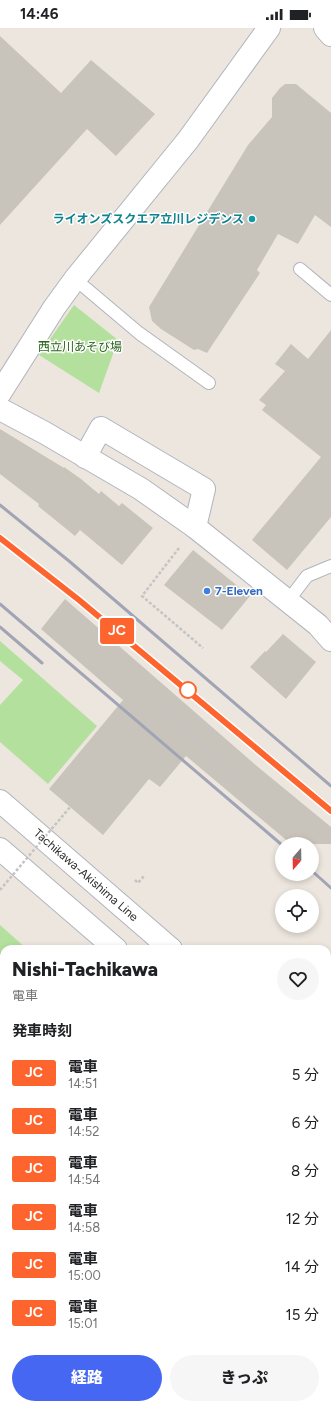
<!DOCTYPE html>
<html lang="ja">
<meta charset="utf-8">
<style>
:root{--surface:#fff;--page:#f6f6f6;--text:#202124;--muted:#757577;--accent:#4667f1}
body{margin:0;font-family:Figtree,"Noto Sans JP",sans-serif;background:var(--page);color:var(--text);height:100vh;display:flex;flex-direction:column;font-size:15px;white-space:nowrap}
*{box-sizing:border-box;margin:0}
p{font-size:13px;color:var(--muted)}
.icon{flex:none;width:22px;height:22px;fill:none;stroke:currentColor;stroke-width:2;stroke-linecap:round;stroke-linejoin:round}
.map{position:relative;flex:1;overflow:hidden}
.side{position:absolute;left:0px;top:917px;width:331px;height:464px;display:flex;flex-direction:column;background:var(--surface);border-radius:12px 12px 0 0;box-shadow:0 2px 6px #0003}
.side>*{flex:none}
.badge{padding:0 8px;border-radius:3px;font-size:14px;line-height:26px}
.needle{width:26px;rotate:200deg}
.tools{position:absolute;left:275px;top:809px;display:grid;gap:8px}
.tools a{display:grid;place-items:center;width:44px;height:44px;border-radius:50%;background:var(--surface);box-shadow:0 2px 6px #0003;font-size:20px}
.map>.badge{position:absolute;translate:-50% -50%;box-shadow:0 0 0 2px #fff}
h2{padding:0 12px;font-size:15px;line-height:36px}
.round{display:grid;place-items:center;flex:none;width:42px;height:42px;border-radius:21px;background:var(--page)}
.headline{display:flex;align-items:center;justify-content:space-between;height:68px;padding:0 12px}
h1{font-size:19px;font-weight:800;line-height:30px}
.cta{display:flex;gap:8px;margin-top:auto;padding:8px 12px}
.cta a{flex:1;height:46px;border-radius:24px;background:var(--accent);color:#fff;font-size:16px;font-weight:800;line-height:46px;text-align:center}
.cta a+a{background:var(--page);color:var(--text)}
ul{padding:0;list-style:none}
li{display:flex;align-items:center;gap:12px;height:48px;padding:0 12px}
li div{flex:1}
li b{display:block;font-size:15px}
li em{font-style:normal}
li .badge{min-width:44px;font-weight:700;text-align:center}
.status{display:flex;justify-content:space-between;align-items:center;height:28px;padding:0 20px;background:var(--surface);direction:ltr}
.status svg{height:11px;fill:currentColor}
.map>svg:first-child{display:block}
.green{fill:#b4e09d}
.building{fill:#c8c4bc}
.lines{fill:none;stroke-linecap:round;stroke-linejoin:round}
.service-casing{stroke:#b1b4be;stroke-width:14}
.minor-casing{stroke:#b1b4be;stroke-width:24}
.secondary-casing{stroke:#b1b4be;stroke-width:24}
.path{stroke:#c4c4c4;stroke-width:2.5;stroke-dasharray:3 2;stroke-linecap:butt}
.service{stroke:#fff;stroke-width:12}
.minor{stroke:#fff;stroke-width:22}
.secondary{stroke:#fff;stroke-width:22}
.rail{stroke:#a1a4b4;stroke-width:3}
.path-bridge{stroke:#c4c4c4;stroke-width:2.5;stroke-dasharray:3 2;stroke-linecap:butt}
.line-casing{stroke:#fff;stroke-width:9}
.line{stroke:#fe642e;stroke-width:6}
.culture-dot{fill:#0f9aa8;stroke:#fff;stroke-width:1.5}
.shop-dot{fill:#3f7fe0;stroke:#fff;stroke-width:1.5}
.stop-dot{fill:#fff;stroke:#fe642e;stroke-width:2}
.labels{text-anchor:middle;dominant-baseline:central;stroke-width:3;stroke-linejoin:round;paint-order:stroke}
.culture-label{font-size:12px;font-weight:bold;fill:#0d838f;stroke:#fff;text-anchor:end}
.park-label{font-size:12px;fill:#2d651e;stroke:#fff}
.shop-label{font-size:12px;font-weight:bold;fill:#366cbe;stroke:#fff;text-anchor:start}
.street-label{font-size:12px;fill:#2b2b2b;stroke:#fff}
</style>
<div class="status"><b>14:46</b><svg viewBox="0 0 49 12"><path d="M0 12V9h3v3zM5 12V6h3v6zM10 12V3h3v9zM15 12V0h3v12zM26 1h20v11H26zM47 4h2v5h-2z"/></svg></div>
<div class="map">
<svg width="331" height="1381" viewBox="0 0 331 1381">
<rect width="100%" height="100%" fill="#ece6de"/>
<g class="green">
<path d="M 74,277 L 118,312 L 99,365 L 39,327 Z"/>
<path d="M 0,613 L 97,698 L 48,756 L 0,714 L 0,677 L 23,652 L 0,633 Z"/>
<path d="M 0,897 L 27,921 L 4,921 L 4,1377 L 327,1377 L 327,1181 L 331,1185 L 331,1381 L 0,1381 Z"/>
</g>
<g class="building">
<path d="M 0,8 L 61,65 L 91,32 L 155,86 L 116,128 L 87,101 L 0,197 Z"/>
<path d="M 285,56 L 296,56 L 331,85 L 331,199 L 315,187 L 298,216 L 278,206 L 257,242 L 260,245 L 207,325 L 198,321 L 194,322 L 161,301 L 152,293 L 149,279 L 248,117 L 272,89 L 272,70 L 280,60 Z"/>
<path d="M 331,302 L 331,489 L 287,542 L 252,512 L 321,429 L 262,382 L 266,377 L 259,372 L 285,343 L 275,336 L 291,316 L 308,331 Z"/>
<path d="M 0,401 L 64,440 L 64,439 L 81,451 L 99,466 L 101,463 L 119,478 L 122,475 L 153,500 L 122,537 L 80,502 L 75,508 L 38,478 L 39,476 L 0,446 Z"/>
<path d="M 193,522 L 250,568 L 222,602 L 164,557 Z"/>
<path d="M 65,571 L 258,739 L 331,799 L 331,816 L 291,816 L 186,728 L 160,759 L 149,751 L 103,807 L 49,761 L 123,672 L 41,601 Z"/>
<path d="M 283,606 L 316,634 L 286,671 L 250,639 L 265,623 L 266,624 Z"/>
</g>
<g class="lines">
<defs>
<g id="service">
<path d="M 300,241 L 331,267"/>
<path d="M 75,251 L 139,305 L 209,355"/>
<path d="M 288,573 L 307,548 L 331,538"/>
<path d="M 0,1097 L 4,1101"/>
<path d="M 101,1377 L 104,1381"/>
</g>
<g id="minor">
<path d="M 325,0 L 331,7"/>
<path d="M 0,365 L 54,280 L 75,251 L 188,112 L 269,0"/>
<path d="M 0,381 L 45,405 L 141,461 L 195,499 L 318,597 L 331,612"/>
<path d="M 85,429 L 101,400 L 204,461 L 195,499"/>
</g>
<g id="secondary">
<path d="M 0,773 L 171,921"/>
<path d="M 0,821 L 116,921"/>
<path d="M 327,1054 L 331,1058"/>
<path d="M 327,1102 L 331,1105"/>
</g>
</defs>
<use href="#service" class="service-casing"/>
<use href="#minor" class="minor-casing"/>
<use href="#secondary" class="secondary-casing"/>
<g class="path">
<path d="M 179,520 L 142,568 L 203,620"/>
<path d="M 154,678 L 239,749 L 244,748"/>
<path d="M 135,852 L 138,855 L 144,848"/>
<path d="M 0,1035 L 4,1038"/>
<path d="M 0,1142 L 4,1148"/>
<path d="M 0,1193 L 4,1202"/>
<path d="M 66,1377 L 67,1381"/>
<path d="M 32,1381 L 32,1377"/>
</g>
<use href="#service" class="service"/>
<use href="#minor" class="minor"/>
<use href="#secondary" class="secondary"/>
<g class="rail">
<path d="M 0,477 L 69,533 L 331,758"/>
<path d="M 0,510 L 68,562 L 331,783"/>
<path d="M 0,576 L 282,817"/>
<path d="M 0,599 L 42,635"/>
<path d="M 312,843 L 331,860"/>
</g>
<path class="path-bridge" d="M 0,862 L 71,778"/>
</g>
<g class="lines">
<defs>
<path id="line" d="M 0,510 L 79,572 L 331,783"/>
</defs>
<use href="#line" class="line-casing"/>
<use href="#line" class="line"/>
</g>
<circle class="culture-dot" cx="252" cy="191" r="4"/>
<circle class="shop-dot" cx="207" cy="563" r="4"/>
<circle class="stop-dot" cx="188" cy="662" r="8"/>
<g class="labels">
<g class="culture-label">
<text x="244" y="191">ライオンズスクエア立川レジデンス</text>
</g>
<g class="park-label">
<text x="80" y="319">西立川あそび場</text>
</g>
<g class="shop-label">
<text x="215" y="563">7-Eleven</text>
</g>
<g class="street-label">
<text transform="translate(86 847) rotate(41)">Tachikawa-Akishima Line</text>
</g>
</g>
</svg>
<div class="tools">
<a><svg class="needle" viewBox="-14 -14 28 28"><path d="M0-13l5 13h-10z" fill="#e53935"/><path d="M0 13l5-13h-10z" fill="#757577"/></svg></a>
<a><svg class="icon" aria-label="locate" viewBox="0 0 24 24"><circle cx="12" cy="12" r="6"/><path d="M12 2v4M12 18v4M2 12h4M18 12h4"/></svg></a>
</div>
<b class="badge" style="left:117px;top:603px;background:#fe642e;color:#fff">JC</b>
<section class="side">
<div class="headline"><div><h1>Nishi-Tachikawa</h1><p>電車</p></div><a class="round"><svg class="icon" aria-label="heart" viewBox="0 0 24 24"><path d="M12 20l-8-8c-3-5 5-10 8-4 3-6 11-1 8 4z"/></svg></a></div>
<h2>発車時刻</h2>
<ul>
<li><span class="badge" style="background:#fe642e;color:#fff">JC</span><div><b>電車</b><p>14:51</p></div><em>5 分</em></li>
<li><span class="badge" style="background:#fe642e;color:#fff">JC</span><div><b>電車</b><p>14:52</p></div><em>6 分</em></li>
<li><span class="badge" style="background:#fe642e;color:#fff">JC</span><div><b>電車</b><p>14:54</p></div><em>8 分</em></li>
<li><span class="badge" style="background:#fe642e;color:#fff">JC</span><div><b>電車</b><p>14:58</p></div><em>12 分</em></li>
<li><span class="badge" style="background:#fe642e;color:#fff">JC</span><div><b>電車</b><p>15:00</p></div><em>14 分</em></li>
<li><span class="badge" style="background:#fe642e;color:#fff">JC</span><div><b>電車</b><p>15:01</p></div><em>15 分</em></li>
</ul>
<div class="cta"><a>経路</a><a>きっぷ</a></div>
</section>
</div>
